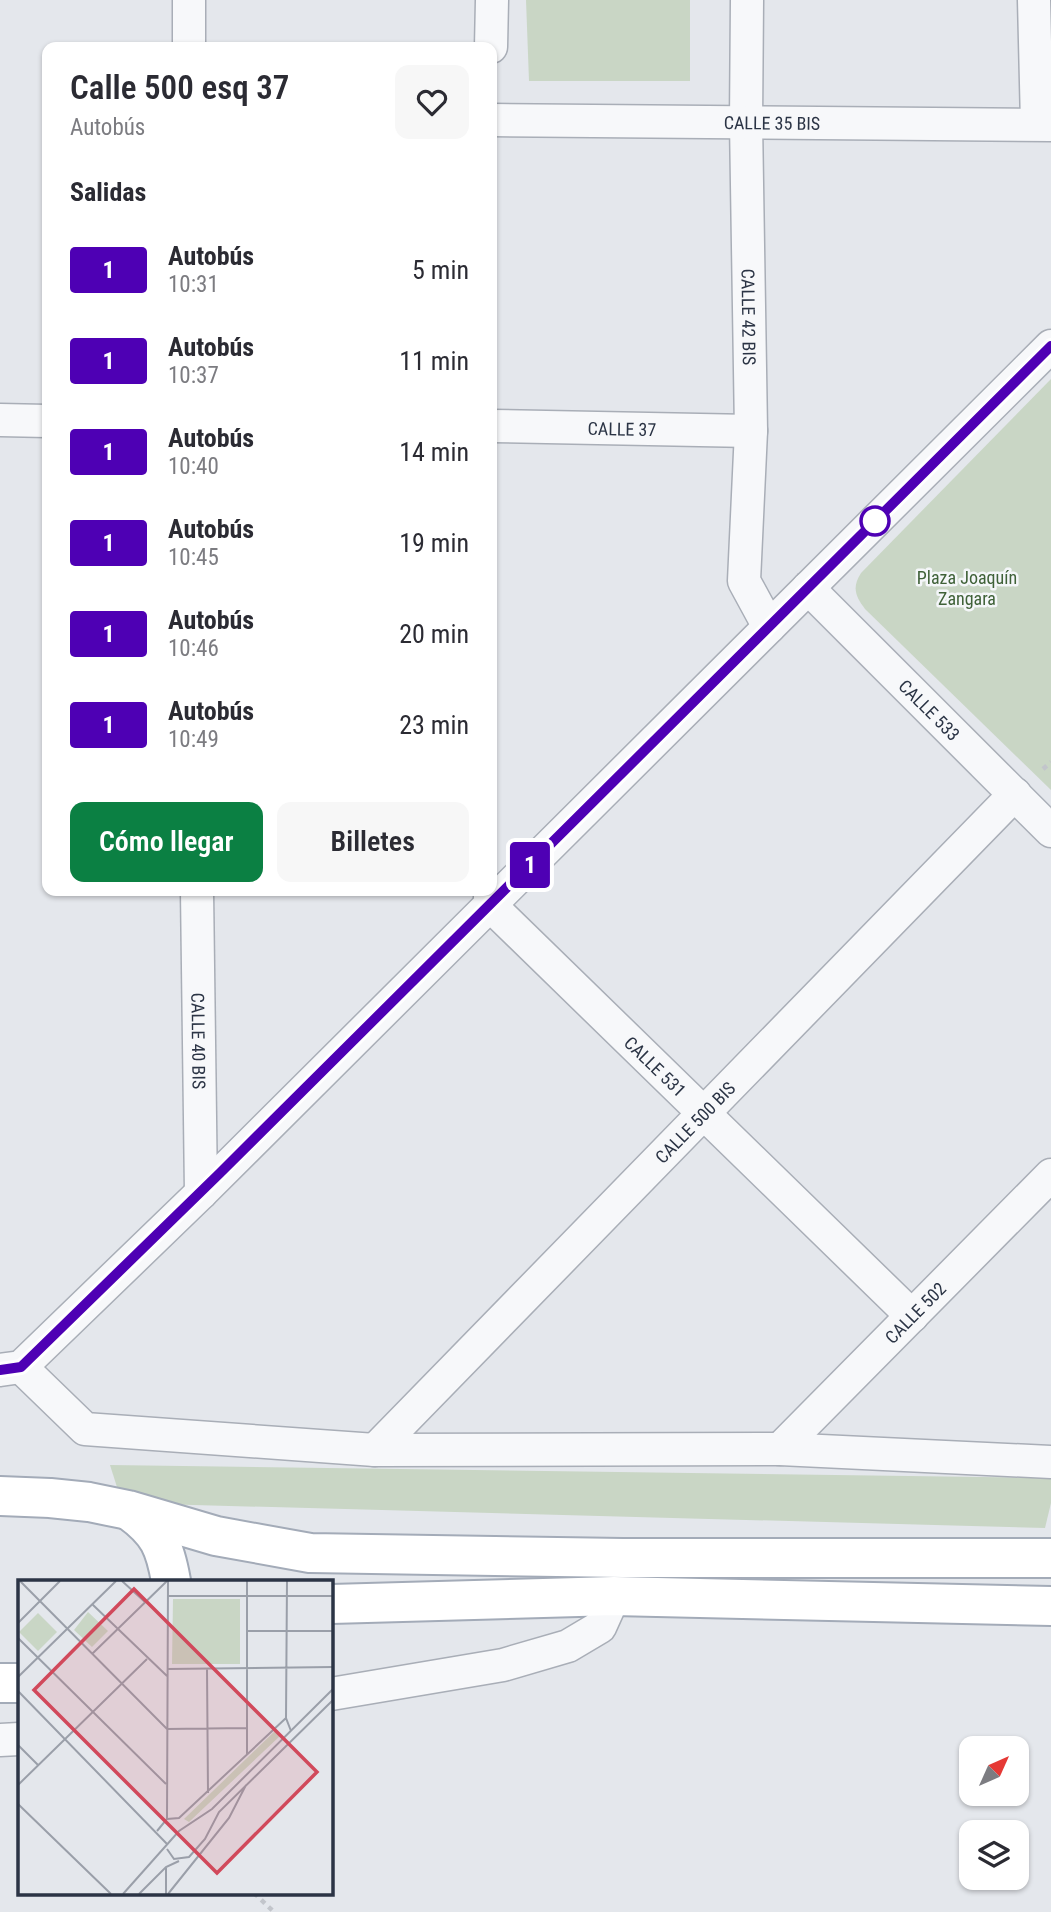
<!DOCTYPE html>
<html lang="es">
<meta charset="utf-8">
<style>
:root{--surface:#fff;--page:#f7f7f7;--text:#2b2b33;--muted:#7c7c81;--accent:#0b8043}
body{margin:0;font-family:"Roboto Condensed",sans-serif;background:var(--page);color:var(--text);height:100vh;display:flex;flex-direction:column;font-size:26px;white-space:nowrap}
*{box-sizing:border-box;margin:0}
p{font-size:23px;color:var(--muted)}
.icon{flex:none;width:38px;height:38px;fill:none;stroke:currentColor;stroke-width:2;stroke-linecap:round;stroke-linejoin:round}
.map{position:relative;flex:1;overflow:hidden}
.side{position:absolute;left:42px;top:42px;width:455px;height:854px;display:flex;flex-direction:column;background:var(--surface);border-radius:14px;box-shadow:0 2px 5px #0004}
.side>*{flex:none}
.badge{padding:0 14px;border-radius:5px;font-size:24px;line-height:46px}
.needle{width:46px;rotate:45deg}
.tools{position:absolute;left:959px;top:1736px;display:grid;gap:14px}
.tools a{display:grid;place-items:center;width:70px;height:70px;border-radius:14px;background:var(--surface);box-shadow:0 2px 5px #0004;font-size:35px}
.map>.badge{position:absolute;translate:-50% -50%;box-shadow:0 0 0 4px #fff}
h2{padding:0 28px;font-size:26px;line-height:63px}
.round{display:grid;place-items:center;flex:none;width:74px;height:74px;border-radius:14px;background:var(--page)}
.headline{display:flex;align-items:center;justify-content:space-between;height:119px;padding:0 28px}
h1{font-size:33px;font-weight:600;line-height:52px}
.primary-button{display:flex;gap:14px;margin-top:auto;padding:14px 28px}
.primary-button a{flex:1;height:80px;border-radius:14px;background:var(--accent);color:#fff;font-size:28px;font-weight:600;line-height:80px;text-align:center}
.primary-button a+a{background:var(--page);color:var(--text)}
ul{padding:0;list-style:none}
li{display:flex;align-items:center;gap:21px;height:91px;padding:0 28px}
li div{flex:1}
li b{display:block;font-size:26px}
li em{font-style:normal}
li .badge{min-width:77px;font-weight:700;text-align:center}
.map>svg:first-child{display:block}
.green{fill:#c9d6c5}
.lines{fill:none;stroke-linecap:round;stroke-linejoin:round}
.minor-casing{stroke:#a9aeb7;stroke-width:35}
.major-casing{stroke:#a3abb8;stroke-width:42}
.path{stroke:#c2c5cb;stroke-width:4.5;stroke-dasharray:5 5;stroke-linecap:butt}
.minor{stroke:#f7f8fa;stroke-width:32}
.major{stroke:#fff;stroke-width:38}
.line-casing{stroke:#fff;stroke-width:16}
.line{stroke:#4e00b4;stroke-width:10}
.stop-dot{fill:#fff;stroke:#4e00b4;stroke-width:3.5}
.labels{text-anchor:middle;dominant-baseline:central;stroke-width:5;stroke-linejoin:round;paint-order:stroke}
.street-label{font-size:18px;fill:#2b3445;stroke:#f4f6f9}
.park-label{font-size:18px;fill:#3f6138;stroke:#f4f6f9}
.inset-road{fill:none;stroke:#9a9fa9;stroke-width:2}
.view{fill:#d1495b;fill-opacity:0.15;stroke:#d1495b;stroke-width:3.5}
.inset-edge{fill:none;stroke:#2b3445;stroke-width:3.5}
</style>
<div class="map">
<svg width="1051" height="1912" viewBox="0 0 1051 1912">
<rect width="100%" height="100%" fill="#e4e7ec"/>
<g class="green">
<path d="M 526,0 L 690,0 L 690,81 L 529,81 Z"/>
<path d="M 1051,379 L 1051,790 L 865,609 C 855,596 852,587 861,573 Z"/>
<path d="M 110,1465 L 1051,1478 L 1051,1503 L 1045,1528 L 122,1503 Z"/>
</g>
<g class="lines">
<defs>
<g id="minor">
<path d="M 189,0 L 189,47"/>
<path id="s1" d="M 747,0 L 746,122 L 751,431 L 744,581 L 769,627"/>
<path d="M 1034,0 L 1037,124"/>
<path d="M 491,47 L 492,0"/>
<path id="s2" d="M 492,120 L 1051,125"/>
<path d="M 0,420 L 47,421"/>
<path id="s3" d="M 492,426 L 751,431"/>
<path id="s4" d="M 808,588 L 1051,831"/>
<path id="s5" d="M 197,891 L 201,1193"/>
<path id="s6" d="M 490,891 L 490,905 L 912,1316"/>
<path d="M 21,1367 L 85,1429 L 375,1450 L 780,1449 L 1051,1462"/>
<path d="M 0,1370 L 21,1367 L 201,1193 L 1051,346"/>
<path id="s7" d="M 780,1449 L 1051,1175"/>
<path id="s8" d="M 375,1450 L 1015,794"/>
<path d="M 331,1694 L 503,1665 L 568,1646 L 600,1627 L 614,1596"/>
<path d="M 0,1740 L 19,1739"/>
</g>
<g id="major">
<path d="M 0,1496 L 50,1498 L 89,1502 L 128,1510 L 216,1536 L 310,1553 L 623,1558 L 1051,1558"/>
<path d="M 130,1511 C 159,1532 165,1547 171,1581"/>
<path d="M 331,1604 L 614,1596 L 1051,1606"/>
<path d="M 0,1683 L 19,1683"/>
</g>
</defs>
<use href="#minor" class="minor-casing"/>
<use href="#major" class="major-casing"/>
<g class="path">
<path d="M 1043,769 L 1051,762"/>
<path d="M 254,1893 L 274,1912"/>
</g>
<use href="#minor" class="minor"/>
<use href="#major" class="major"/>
</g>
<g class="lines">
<defs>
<path id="line" d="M 0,1370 L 21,1367 L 220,1173 L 1051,346"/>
</defs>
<use href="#line" class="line-casing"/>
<use href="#line" class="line"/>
</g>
<circle class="stop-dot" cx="875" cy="521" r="14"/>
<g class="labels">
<g class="street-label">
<text stroke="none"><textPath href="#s2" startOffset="280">CALLE 35 BIS</textPath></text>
<text stroke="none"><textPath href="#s1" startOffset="317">CALLE 42 BIS</textPath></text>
<text stroke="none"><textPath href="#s3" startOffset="130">CALLE 37</textPath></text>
<text stroke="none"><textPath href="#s4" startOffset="172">CALLE 533</textPath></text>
<text stroke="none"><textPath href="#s5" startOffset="150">CALLE 40 BIS</textPath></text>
<text stroke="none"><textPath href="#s6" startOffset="245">CALLE 531</textPath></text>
<text stroke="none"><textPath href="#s8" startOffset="458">CALLE 500 BIS</textPath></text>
<text stroke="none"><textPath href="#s7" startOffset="192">CALLE 502</textPath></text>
</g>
<g class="park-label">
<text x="967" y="577">Plaza Joaquín<tspan x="967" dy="21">Zangara</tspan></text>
</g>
</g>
<g transform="translate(18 1580)">
<rect width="315" height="315" fill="#e4e7ec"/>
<path d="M 155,19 L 222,19 L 222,84 L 154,84 ZM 70,32 L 90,51 L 74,67 L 56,50 ZM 20,33 L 39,52 L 20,71 L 1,52 ZM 258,150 L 262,156 L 171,242 L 166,239 Z" fill="#c9d6c5"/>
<path class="inset-road" d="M 2,1 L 149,149 L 229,148M 104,1 L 127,22M 229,1 L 229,174M 269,1 L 268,138 L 273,151M 149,16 L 315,16M 74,24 L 149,96M 0,43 L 42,1M 228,51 L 315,51M 0,58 L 148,204M 74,74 L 149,1M 149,89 L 315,87M 189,89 L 190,213M 0,97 L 98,1M 0,111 L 150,265M 0,165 L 20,185M 0,205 L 129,79M 0,224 L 93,314M 149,239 L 161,238 L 268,138M 139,251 L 149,239 L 150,1M 149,269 L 156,279 L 171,277 L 187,259 L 201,232 L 315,120M 148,288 L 148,314M 105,314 L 161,251 L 194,229 L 315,109M 121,314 L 148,287 L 161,281M 150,314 L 211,238 L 228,205"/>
<path class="view" d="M 116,9 L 299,192 L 199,293 L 16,110 Z"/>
<rect width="315" height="315" class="inset-edge"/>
</g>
</svg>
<div class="tools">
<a><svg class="needle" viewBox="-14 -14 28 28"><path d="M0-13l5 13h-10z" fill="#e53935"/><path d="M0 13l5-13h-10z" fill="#7c7c81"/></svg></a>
<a><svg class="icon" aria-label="layers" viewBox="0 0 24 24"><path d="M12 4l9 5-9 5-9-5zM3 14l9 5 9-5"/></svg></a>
</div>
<b class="badge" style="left:530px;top:865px;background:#4e00b4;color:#fff">1</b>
<section class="side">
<div class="headline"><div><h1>Calle 500 esq 37</h1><p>Autobús</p></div><a class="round"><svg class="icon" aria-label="heart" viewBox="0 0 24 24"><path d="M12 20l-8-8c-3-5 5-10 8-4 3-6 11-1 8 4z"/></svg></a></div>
<h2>Salidas</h2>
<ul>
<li><span class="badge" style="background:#4e00b4;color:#fff">1</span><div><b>Autobús</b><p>10:31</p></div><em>5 min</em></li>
<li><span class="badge" style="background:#4e00b4;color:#fff">1</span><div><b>Autobús</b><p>10:37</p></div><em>11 min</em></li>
<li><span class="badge" style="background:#4e00b4;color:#fff">1</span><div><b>Autobús</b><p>10:40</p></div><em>14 min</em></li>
<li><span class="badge" style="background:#4e00b4;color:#fff">1</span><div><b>Autobús</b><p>10:45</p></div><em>19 min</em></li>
<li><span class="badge" style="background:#4e00b4;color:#fff">1</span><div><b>Autobús</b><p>10:46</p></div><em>20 min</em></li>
<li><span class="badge" style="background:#4e00b4;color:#fff">1</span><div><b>Autobús</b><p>10:49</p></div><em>23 min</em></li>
</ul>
<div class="primary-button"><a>Cómo llegar</a><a>Billetes</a></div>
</section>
</div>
